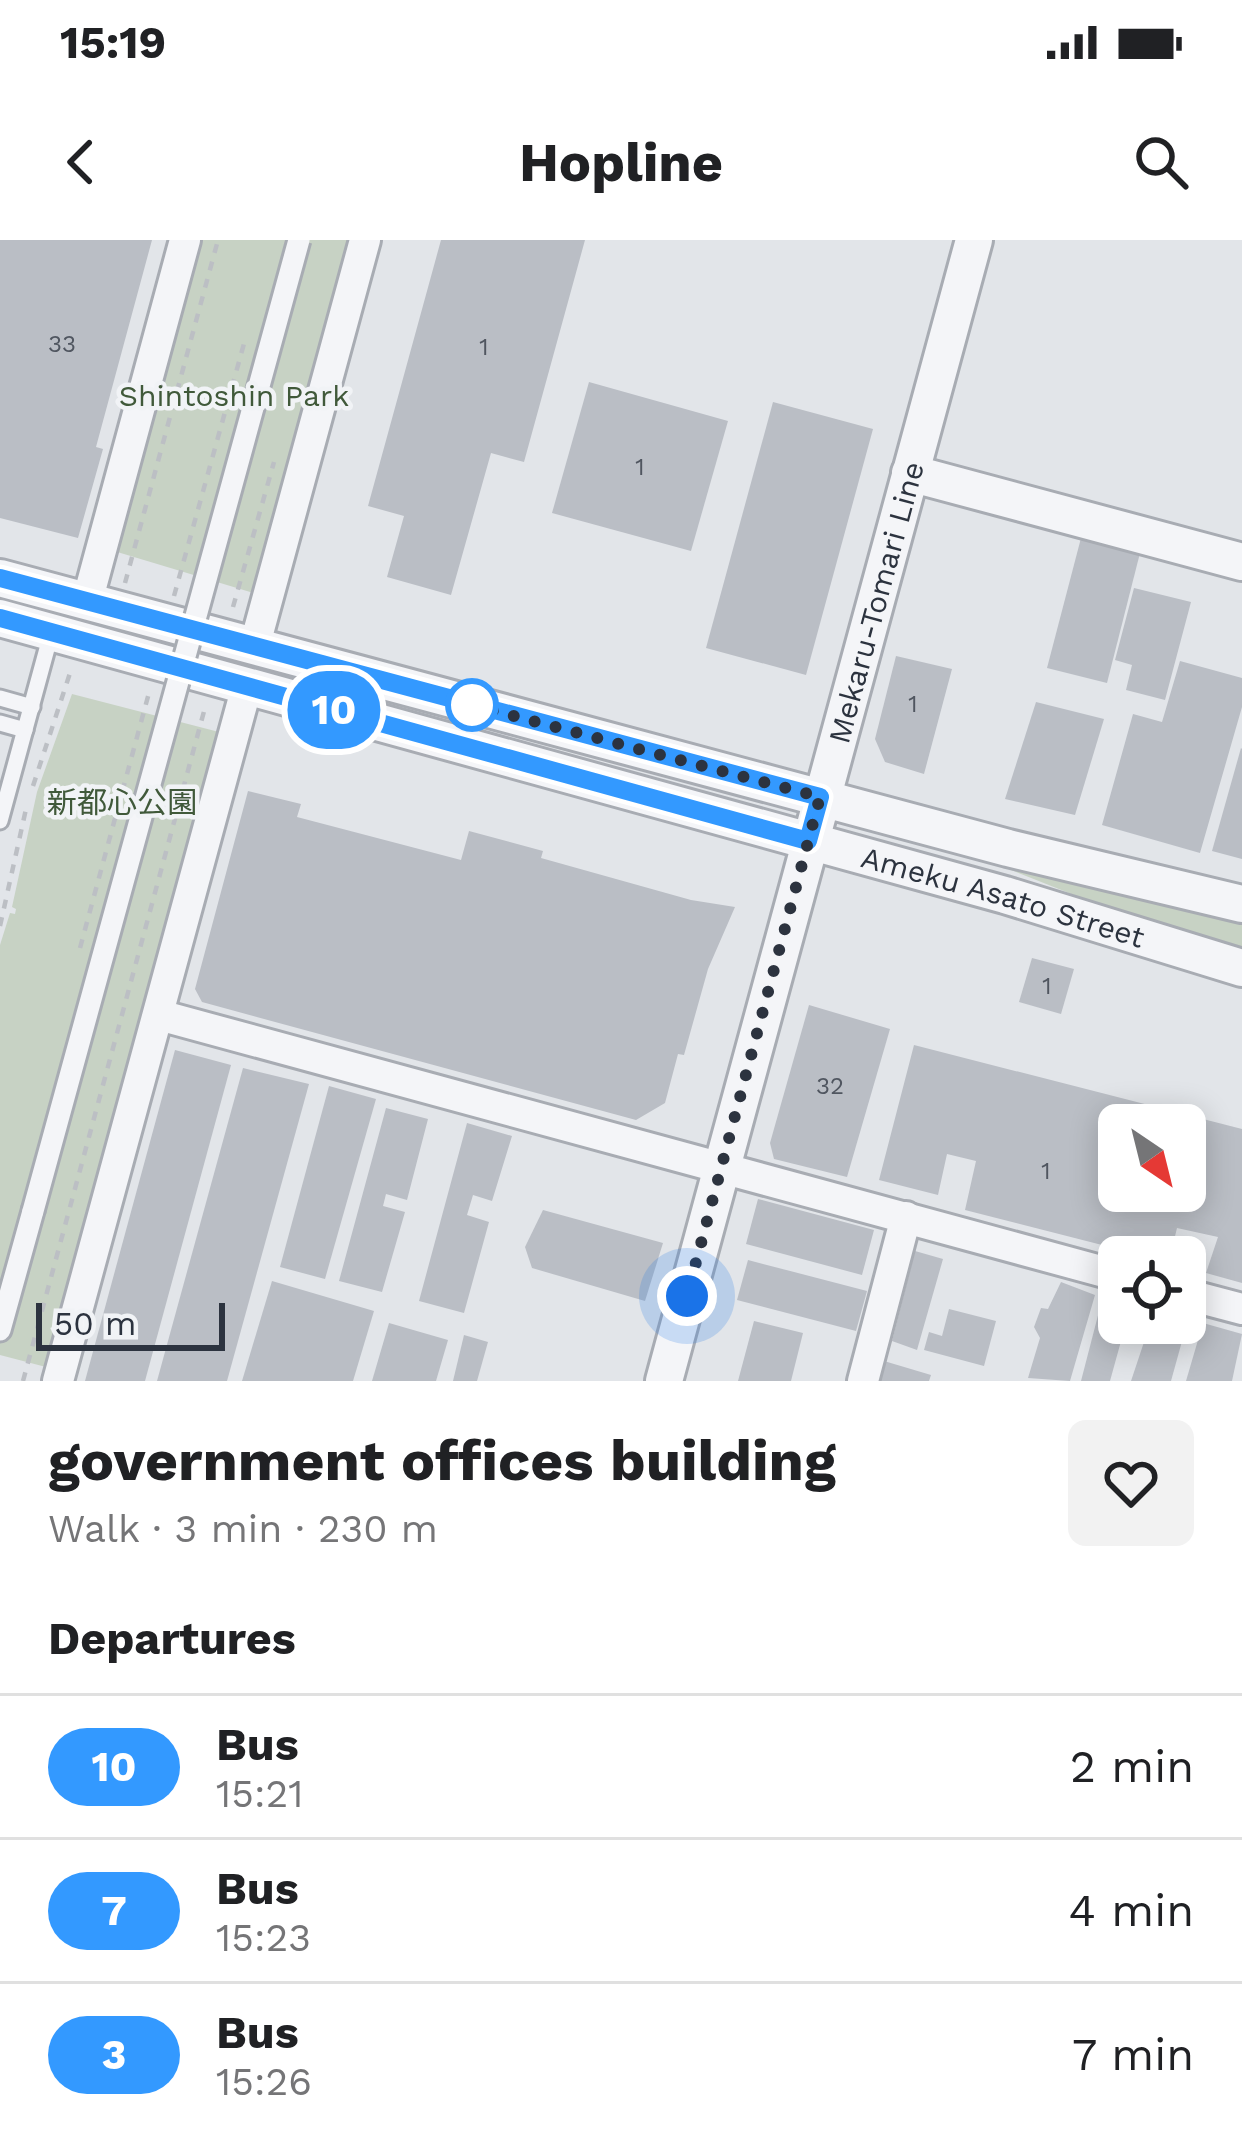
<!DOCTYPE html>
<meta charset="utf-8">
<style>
:root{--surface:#fff;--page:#f2f2f2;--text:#202124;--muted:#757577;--line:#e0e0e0}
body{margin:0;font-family:"Work Sans","Noto Sans JP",sans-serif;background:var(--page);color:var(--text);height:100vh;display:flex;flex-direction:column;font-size:45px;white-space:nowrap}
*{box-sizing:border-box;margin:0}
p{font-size:39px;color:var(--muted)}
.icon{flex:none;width:66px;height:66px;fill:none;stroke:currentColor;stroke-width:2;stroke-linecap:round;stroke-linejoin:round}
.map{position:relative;height:1141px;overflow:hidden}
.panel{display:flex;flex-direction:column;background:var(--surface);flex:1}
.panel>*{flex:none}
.badge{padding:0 24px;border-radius:39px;font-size:42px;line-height:78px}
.needle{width:78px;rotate:145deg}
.buttons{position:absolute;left:1098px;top:864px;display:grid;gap:24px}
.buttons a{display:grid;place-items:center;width:108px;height:108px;border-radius:18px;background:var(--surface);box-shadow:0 6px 30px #0003;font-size:60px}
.scale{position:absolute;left:36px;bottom:30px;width:189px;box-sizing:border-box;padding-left:12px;border:6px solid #2c333f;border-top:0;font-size:33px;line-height:42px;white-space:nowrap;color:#2c333f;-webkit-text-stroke:9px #f1f3f6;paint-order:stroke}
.you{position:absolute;width:60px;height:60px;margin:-30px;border:9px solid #fff;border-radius:50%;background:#1a73e8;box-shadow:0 0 0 18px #1a73e833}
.map>.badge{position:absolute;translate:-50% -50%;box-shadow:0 0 0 6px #fff}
h2{padding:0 48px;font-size:45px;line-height:108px}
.round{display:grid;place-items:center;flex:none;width:126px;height:126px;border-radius:18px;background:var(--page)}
.summary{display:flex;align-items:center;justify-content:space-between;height:204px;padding:0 48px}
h1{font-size:57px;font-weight:700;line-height:90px}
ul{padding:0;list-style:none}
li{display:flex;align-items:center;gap:36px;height:144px;padding:0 48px;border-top:3px solid var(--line)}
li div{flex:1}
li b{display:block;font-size:45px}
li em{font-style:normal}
li .badge{min-width:132px;font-weight:700;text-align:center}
.status{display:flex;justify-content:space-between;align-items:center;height:84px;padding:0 60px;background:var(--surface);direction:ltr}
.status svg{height:33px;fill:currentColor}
header{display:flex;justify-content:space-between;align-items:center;height:156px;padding:0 48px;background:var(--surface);font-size:54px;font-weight:700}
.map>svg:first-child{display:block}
.green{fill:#c7d2c4}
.building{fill:#babec5;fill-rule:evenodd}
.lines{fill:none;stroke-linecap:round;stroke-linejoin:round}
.service-casing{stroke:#a8acb3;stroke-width:21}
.pedestrian-casing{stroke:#a8acb3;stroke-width:27}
.minor-casing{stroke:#a8acb3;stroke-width:36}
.tertiary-casing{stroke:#a8acb3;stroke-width:42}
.path{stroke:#bcbfc4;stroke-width:4.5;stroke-dasharray:9 9;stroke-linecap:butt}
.service{stroke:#f4f5f8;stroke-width:15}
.pedestrian{stroke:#f4f5f8;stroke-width:21}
.minor{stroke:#f4f5f8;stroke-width:30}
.tertiary{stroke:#f4f5f8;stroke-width:36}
.pedestrian-bridge-casing{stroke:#a8acb3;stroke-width:27;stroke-linecap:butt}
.pedestrian-bridge{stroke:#f4f5f8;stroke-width:21}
.line-casing{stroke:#fff;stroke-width:27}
.line{stroke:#39f;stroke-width:18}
.walk{stroke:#2c333f;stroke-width:12;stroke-dasharray:0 21.6}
.stop-dot{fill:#fff;stroke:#39f;stroke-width:6}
.labels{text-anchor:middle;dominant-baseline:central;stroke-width:9;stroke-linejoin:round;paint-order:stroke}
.number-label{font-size:24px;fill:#505660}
.park-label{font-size:30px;fill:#40593a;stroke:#f1f3f6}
.street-label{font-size:30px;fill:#2c333f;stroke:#f1f3f6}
</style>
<div class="status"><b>15:19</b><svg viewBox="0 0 49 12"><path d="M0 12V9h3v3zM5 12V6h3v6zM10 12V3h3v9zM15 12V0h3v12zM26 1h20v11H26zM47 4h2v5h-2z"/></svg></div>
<header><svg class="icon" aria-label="back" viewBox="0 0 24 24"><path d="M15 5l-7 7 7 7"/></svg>Hopline<svg class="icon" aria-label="search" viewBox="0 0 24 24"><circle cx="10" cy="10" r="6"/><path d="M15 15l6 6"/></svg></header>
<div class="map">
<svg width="1242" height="1141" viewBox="0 0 1242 1141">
<rect width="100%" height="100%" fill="#e2e5e9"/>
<g class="green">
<path d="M 199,0 L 353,0 L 257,354 L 114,311 Z"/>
<path d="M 72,454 L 219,492 L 46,1127 L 0,1115 L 0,705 L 10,673 L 15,674 L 16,669 L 12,667 L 37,552 Z"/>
<path d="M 884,590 L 1083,646 L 1242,680 L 1242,713 L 1132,678 L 1006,628 L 882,594 Z"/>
</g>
<g class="building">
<path d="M 0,0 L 152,0 L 96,207 L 103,209 L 78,298 L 0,278 Z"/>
<path d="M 441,0 L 585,0 L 524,222 L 491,213 L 451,355 L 387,337 L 404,276 L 368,266 Z"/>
<path d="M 589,142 L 728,181 L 691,311 L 552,273 Z"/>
<path d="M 773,162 L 873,189 L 806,435 L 706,408 Z"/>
<path d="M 1081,298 L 1140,313 L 1107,443 L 1047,428 Z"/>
<path d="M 1134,348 L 1191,362 L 1165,460 L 1126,450 L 1132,425 L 1115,420 Z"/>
<path d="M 896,416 L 952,429 L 924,534 L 885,522 L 875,499 Z"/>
<path d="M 1180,421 L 1242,438 L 1242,467 L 1200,613 L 1102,585 L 1133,474 L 1162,482 Z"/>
<path d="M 1036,462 L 1104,479 L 1075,575 L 1005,559 Z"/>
<path d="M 1241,508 L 1242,509 L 1242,619 L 1212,611 Z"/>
<path d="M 248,551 L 301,564 L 297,577 L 461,620 L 469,591 L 543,611 L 541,618 L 691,660 L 735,667 L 708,729 L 684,815 L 678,814 L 665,863 L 636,880 L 202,762 L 195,749 Z"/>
<path d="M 1032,718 L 1074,729 L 1061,774 L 1019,762 Z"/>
<path d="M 809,765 L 890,789 L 847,937 L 774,919 L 770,903 Z"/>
<path d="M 914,805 L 1242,889 L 1242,1043 L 1206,1033 L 1218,997 L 1177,988 L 1170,1017 L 1149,1017 L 965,970 L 976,921 L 947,914 L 938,955 L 879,940 ZM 1119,885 L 1185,885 L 1185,951 L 1119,951 Z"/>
<path d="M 175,810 L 231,825 L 145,1141 L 85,1141 Z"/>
<path d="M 243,828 L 309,844 L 227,1141 L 157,1141 Z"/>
<path d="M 329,846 L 376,859 L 325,1039 L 280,1027 Z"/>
<path d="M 386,868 L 428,879 L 407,960 L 386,954 L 383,966 L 405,972 L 382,1052 L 339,1041 Z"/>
<path d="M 467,883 L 512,896 L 492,961 L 473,955 L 467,975 L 489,982 L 464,1073 L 419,1061 Z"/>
<path d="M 758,959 L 874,990 L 862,1035 L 746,1004 Z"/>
<path d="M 543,970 L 663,1003 L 645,1061 L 532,1028 L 525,1007 Z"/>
<path d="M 915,1011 L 943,1019 L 917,1110 L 892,1101 Z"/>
<path d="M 748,1020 L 867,1051 L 856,1091 L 737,1060 Z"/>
<path d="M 272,1041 L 374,1071 L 353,1141 L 242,1141 Z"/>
<path d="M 1061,1042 L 1095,1055 L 1070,1141 L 1028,1138 L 1040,1098 L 1034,1087 L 1041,1068 L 1048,1069 Z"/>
<path d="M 1103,1056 L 1119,1061 L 1119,1083 L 1126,1083 L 1110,1141 L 1081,1141 Z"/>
<path d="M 949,1069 L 996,1081 L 984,1126 L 924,1110 L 929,1092 L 942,1096 Z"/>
<path d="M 754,1081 L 803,1093 L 791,1141 L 738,1141 Z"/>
<path d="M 389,1083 L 448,1100 L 436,1141 L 372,1141 Z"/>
<path d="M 1203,1083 L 1242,1094 L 1232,1141 L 1186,1141 Z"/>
<path d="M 1169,1088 L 1184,1094 L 1171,1141 L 1131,1141 L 1147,1093 L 1165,1097 Z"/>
<path d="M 464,1095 L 488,1102 L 477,1141 L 453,1141 Z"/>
<path d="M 884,1121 L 931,1135 L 929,1141 L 878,1141 Z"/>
</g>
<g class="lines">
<defs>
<g id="service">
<path d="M 0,458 L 32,467"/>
<path d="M 0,483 L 25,490"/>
<path d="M 0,581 L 51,394"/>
</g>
<path id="pedestrian" d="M 0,1090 L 33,971"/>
<g id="minor">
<path d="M 87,362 L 185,0"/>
<path d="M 254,408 L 365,0"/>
<path d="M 159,775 L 1119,1036"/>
<path d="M 1185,1054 L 1242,1069"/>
<path d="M 58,1141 L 247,446"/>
<path d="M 863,1141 L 906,977"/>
</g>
<g id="tertiary">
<path d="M 910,233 L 1242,322"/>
<path d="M 0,338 L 1008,608 L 1242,664"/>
<path id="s1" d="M 0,378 L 1005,655 L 1242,728"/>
<path id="s2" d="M 664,1141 L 974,0"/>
</g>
</defs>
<use href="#service" class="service-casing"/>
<use href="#pedestrian" class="pedestrian-casing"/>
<use href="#minor" class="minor-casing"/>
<use href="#tertiary" class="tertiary-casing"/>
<g class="path">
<path d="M 125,343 L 218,0"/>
<path d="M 174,356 L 245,100 L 249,101"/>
<path d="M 233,367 L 274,222"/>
<path d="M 33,546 L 72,427"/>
<path d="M 0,686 L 26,569"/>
<path d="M 80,708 L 150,449"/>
<path d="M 23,1141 L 206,464"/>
</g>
<use href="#service" class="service"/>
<use href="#pedestrian" class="pedestrian"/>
<use href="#minor" class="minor"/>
<use href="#tertiary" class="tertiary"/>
<defs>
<path id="pedestrian-bridge" d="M 33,971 L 299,0"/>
</defs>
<use href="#pedestrian-bridge" class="pedestrian-bridge-casing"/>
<use href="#pedestrian-bridge" class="pedestrian-bridge"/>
</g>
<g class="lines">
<defs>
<path id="line" d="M 0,338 L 820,557 L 808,601 L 0,378"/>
</defs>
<use href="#line" class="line-casing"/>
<use href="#line" class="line"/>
<path class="walk" d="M 472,465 L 820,557 L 687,1056"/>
</g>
<circle class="stop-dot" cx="472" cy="465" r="24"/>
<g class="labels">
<g class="number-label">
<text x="62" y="104">33</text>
<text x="484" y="107">1</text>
<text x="640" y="227">1</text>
<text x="913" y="464">1</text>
<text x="1047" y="746">1</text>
<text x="830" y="846">32</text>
<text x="1046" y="931">1</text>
</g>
<g class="park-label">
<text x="234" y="155">Shintoshin Park</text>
<text x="122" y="562">新都心公園</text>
</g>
<g class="street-label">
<text stroke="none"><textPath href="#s2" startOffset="807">Mekaru-Tomari Line</textPath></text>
<text stroke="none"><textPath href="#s1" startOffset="1041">Ameku Asato Street</textPath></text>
</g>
</g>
</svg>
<div class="buttons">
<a><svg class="needle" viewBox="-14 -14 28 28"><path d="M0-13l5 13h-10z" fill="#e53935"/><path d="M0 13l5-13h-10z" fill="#757577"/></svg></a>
<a><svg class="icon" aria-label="locate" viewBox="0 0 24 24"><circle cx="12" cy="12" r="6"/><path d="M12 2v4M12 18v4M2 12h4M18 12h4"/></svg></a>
</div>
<div class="scale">50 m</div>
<div class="you" style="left:687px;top:1056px"></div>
<b class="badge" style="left:334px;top:470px;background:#39f;color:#fff">10</b>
</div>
<section class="panel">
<div class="summary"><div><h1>government offices building</h1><p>Walk · 3 min · 230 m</p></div><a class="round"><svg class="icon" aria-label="heart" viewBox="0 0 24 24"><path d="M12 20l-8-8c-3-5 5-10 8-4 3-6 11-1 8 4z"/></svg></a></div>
<h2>Departures</h2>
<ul>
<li><span class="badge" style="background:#39f;color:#fff">10</span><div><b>Bus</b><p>15:21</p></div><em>2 min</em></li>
<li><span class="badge" style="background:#39f;color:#fff">7</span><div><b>Bus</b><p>15:23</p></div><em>4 min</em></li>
<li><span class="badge" style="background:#39f;color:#fff">3</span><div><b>Bus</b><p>15:26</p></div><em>7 min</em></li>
</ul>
</section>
